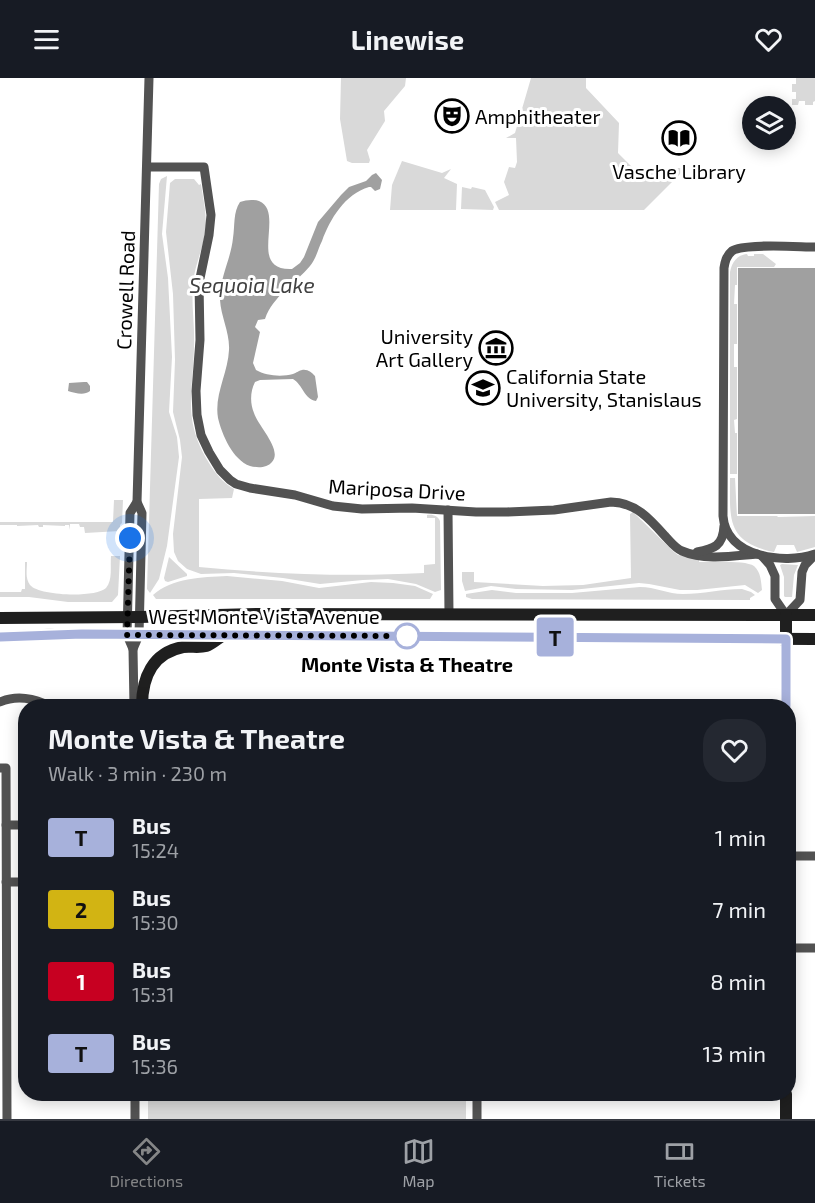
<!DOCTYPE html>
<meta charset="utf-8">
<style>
:root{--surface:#171b24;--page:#242831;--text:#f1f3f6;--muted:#9ea1a6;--line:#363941;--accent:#858687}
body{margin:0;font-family:"Exo 2",sans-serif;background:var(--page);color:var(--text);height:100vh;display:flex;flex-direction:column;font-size:22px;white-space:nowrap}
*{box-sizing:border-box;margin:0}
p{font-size:20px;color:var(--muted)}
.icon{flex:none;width:33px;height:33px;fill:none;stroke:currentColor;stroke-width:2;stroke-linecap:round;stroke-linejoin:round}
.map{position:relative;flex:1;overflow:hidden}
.details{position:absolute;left:18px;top:621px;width:778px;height:402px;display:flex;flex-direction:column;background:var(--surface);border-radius:24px;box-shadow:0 3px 15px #0003}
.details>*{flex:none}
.badge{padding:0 12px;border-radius:4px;font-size:21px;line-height:39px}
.fabs{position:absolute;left:742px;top:18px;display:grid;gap:12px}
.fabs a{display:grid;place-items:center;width:54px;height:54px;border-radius:50%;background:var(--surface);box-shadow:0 3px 15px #0003;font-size:30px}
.you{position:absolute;width:30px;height:30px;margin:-15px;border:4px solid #fff;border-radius:50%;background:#1a73e8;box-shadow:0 0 0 9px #1a73e833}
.map>.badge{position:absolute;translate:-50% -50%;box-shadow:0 0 0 3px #fff}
.round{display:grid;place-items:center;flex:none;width:63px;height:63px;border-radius:24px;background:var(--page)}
.summary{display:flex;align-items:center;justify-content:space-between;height:102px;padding:0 30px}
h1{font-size:28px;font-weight:700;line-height:45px}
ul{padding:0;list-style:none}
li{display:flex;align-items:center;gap:18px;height:72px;padding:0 30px}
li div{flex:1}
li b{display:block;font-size:22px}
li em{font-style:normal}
li .badge{min-width:66px;font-weight:700;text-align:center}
header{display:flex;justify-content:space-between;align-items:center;height:78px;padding:0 30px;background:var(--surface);font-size:27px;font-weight:700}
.tabs{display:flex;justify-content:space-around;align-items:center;height:84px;border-top:2px solid var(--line);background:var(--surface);font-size:16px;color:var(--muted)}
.tabs a{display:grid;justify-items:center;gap:3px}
.tabs .on{color:var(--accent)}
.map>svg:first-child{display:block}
.green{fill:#d9d9d9}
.water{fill:#a0a0a0}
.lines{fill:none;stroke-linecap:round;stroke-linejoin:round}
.street{stroke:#525252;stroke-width:9}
.secondary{stroke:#1f1f1f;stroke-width:12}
.line-casing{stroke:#fff;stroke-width:14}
.line{stroke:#a7b1db;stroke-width:9}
.walk{stroke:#000;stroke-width:6;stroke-dasharray:0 10.8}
.stop-dot{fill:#fff;stroke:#a7b1db;stroke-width:3}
.labels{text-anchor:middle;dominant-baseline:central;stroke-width:6;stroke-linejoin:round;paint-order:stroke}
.poi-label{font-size:20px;fill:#000;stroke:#fff;text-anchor:start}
.street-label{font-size:20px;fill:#000;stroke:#fff}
.stop-label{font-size:20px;font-weight:bold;fill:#000;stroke:#fff}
.water-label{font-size:21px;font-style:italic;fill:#414141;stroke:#fff}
</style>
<header><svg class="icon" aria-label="menu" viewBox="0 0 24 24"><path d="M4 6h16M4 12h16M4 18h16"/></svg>Linewise<svg class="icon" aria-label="heart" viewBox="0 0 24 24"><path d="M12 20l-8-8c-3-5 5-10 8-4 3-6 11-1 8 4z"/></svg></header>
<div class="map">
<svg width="815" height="1041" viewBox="0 0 815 1041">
<rect width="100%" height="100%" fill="#fff"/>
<g class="green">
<path d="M 341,0 L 406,0 L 405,8 L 384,33 L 385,43 L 367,72 L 370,82 L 369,85 L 352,85 L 347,83 L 340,41 Z"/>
<path d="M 531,0 L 586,0 L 586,10 L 619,45 L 618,75 L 633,90 L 686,90 L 644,132 L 499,132 L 495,124 L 509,117 L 504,104 L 509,89 L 515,90 L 517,84 L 516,60 L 506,60 L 515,55 Z"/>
<path d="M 796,0 L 815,0 L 815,23 L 813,24 L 813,27 L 805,27 L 805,23 L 799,23 L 798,27 L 792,27 L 792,21 L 796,21 L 796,14 L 792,14 L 792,6 L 796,6 Z"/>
<path d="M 402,83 L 442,95 L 451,91 L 444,100 L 457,106 L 456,132 L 390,132 L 392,107 Z"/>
<path d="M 167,98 L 162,156 L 168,200 L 172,279 L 169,334 L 177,359 L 179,379 L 167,468 L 159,501 L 150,515 L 147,511 L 159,106 L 161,101 Z"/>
<path d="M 175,101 L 194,101 L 199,107 L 201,106 C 203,119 206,134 206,147 C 205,167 195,185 193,205 C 191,226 195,248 194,269 C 193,316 182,341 209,385 C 215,395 223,405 234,411 L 232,420 L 199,421 L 199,489 C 274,496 348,499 424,495 L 424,487 L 435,486 L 435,440 L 427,440 L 427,437 C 433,436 438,438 440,443 L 441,512 L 435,514 L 416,506 L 388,501 L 363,502 L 320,506 L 283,500 L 234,495 L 201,496 L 187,491 L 178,483 L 174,474 L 173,456 L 182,379 L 180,362 L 173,334 L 175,282 L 173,216 L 166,154 L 170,105 Z"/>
<path d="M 462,109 L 471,111 L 472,109 L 485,112 L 494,129 L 493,132 L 461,131 Z"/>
<path d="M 747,176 L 748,178 L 754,178 L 754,176 L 763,176 L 776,186 L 774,189 L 737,189 L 737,207 L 735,207 L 734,226 L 737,226 L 737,266 L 734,266 L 734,289 L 737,289 L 737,341 L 734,342 L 735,355 L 737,355 L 737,396 L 730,396 L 730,194 C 732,184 737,177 747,176 Z"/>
<path d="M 730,400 L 735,400 L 737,438 L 777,438 L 778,439 L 815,438 L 815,469 L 797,474 L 794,467 L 777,467 L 774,474 C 726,464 730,441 730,400 Z"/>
<path d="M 114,422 L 123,422 L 122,445 L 120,447 L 120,453 L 85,455 L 84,449 L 80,449 L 79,446 L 70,446 L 70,452 L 69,447 L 65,447 L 65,448 L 43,447 L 43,449 L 39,449 L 38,447 L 17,448 L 17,447 L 0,447 L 0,444 L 113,444 Z"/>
<path d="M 633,434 L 674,474 L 678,477 L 699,481 L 699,484 C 711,484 746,482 754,488 C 761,494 761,504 762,512 L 758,515 L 745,507 L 697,512 L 680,512 L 649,506 L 639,505 L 572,512 L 516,511 L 491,508 L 465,513 L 462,503 L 462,494 L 474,494 L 474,504 L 543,508 L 583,507 L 631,500 L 630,436 Z"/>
<path d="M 111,478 L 120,478 L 118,517 L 112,524 L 68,524 L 29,519 L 0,519 L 0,514 L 21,514 L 22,511 L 25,511 L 25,484 L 27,484 C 27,492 25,500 30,507 C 39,518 96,520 106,510 C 113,502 110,488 111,478 Z"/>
<path d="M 169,479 L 187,496 L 187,498 L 168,504 L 165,503 L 164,500 Z"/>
<path d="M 782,486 L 798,487 L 794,497 L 792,519 L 785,519 L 784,518 L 784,499 L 780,487 Z"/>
<path d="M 227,498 L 282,503 L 319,510 L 371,504 L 393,505 L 415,508 L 433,516 L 430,521 L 156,521 L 153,517 C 172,500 202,499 227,498 Z"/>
<path d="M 640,509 C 655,509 668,516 683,516 C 703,516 722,511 742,511 L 751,514 L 755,517 L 750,520 L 750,522 L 472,521 L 466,519 L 466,516 L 492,512 L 516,515 L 572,515 Z"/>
<rect x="148" y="1016" width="318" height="25"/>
</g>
<g class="water">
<path d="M 376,95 L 382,102 L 380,111 L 375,113 L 371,109 L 369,109 C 345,116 330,141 322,163 C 318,171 316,181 310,188 C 295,206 273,218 265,241 L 258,242 L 255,249 L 260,254 L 253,285 L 256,292 C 266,298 282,299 293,296 C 296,295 300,292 302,292 C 308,291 312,295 315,298 L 318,319 L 316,323 C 304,321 303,307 293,301 L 260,302 L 255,304 C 250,314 250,325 254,335 C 258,348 283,372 272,384 C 267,390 258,390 250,388 C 233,382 222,357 218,340 C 214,317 228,295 229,272 C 230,255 221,239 220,222 C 219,201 231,181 233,160 C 235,148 233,134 240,124 C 246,122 252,121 259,123 C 286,134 246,193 292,191 L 300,185 L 304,179 L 318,144 L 341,117 L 349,109 L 366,103 L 372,97 Z"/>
<rect x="738" y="190" width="77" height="246"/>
<path d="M 84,304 L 87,304 L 90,308 L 90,313 C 84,318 75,315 68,313 L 69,305 Z"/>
</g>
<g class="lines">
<g class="street">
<path d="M 147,89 L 204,89 L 211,137 L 209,157 L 199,205 L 200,262 L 196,313 L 197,337 L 201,357 L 209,374 L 220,392 L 230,402 L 236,406 L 250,410 L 295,417 L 333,428 L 362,431 L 412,430 L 476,434 L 507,434 L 554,432 L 611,424 C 635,424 650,441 665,458 C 670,463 675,470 682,473 C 705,483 733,478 757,476"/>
<path d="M 815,169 C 799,169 743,165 732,173 C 726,178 725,184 724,190 L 723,438 C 726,479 784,487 815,476"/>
<path d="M 448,432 L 449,537"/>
<path d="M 697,474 C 714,471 723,468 724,448"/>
<path d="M 762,478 L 770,487 L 775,498 L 775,521 L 786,537 L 800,522 L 802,494 L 805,487 L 815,477"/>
<path d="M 133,571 L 139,557 L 142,435 L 137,424 L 149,0"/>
<path d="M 0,624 C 16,617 35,620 49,628"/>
<path d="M 134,628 L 133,571 L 127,557 L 130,435 L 137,424"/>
<path d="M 0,690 L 6,690 L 7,1041"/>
<path d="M 6,747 L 26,747"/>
<path d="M 789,778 L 815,778"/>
<path d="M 6,804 L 26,804"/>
<path d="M 789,870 L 815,870"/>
<path d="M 477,1016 L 477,1041"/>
<path d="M 135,1041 L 135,1016"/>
</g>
<g class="secondary">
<path d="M 0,540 L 140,539 L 256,536 L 815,537"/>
<path d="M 0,559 L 66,556 L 815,561"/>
<path d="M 142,628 C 142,600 152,575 183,569 C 191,568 199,570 206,568 C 212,566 217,561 222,558"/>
<path d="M 786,628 L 786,537"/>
<path d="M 786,1016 L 786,1041"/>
</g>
</g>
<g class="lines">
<defs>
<path id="line" d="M 0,559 L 82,556 L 786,561 L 786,628"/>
</defs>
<use href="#line" class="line-casing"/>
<use href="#line" class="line"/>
<path class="walk" d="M 130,460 L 127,557 L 407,558"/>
</g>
<defs>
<symbol id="theatre-ring" viewBox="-11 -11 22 22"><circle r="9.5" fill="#fff" stroke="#000" stroke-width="1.5"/><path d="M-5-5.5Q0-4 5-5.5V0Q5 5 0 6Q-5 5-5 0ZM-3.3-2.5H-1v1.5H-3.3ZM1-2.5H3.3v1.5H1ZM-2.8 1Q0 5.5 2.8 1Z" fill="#000"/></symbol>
<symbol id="library-ring" viewBox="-11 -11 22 22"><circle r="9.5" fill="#fff" stroke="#000" stroke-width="1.5"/><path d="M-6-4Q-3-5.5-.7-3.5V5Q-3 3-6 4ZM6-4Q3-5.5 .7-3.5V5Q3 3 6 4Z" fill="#000"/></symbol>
<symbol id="museum-ring" viewBox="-11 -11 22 22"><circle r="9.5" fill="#fff" stroke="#000" stroke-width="1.5"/><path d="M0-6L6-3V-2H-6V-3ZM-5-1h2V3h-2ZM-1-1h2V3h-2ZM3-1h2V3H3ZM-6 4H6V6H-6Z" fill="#000"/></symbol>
<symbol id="university-ring" viewBox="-11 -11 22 22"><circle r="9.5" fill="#fff" stroke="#000" stroke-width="1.5"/><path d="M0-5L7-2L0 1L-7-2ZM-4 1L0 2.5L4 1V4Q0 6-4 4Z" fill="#000"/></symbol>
</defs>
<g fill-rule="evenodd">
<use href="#theatre-ring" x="433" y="19" width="38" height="38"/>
<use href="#library-ring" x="660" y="41" width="38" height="38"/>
<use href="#museum-ring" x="477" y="251" width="38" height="38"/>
<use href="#university-ring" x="464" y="291" width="38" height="38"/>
</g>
<circle class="stop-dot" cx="407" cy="558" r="12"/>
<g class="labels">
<g class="poi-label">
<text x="475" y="38">Amphitheater</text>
<text x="679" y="93" text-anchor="middle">Vasche Library</text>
<text x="473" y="258" text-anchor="end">University<tspan x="473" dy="23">Art Gallery</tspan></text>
<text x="506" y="298">California State<tspan x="506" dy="23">University, Stanislaus</tspan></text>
</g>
<g class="street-label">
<text transform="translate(125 212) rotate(-88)">Crowell Road</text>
<text transform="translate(397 411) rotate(3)">Mariposa Drive</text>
<text x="264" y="538">West Monte Vista Avenue</text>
</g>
<g class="stop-label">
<text x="407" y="586">Monte Vista &amp; Theatre</text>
</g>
<g class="water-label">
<text x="252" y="206">Sequoia Lake</text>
</g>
</g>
</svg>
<div class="fabs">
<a><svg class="icon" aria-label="layers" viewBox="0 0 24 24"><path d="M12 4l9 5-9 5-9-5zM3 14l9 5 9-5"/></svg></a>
</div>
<div class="you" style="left:130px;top:460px"></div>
<b class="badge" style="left:555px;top:559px;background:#a7b1db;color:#111">T</b>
<section class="details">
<div class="summary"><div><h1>Monte Vista &amp; Theatre</h1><p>Walk · 3 min · 230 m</p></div><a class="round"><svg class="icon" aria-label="heart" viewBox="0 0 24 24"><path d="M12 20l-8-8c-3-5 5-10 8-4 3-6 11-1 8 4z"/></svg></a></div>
<ul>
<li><span class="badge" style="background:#a7b1db;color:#111">T</span><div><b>Bus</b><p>15:24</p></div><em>1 min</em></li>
<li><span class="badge" style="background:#d2b413;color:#111">2</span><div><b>Bus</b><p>15:30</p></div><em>7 min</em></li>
<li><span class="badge" style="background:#c70021;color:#fff">1</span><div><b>Bus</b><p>15:31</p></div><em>8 min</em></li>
<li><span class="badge" style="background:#a7b1db;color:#111">T</span><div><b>Bus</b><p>15:36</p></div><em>13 min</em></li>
</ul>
</section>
</div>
<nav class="tabs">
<a class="on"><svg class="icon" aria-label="directions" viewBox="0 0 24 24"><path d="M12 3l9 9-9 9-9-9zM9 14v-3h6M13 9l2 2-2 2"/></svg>Directions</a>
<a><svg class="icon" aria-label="map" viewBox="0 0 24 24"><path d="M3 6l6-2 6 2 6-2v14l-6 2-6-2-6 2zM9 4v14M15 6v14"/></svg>Map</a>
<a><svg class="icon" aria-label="tickets" viewBox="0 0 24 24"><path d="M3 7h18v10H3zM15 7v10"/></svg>Tickets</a>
</nav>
